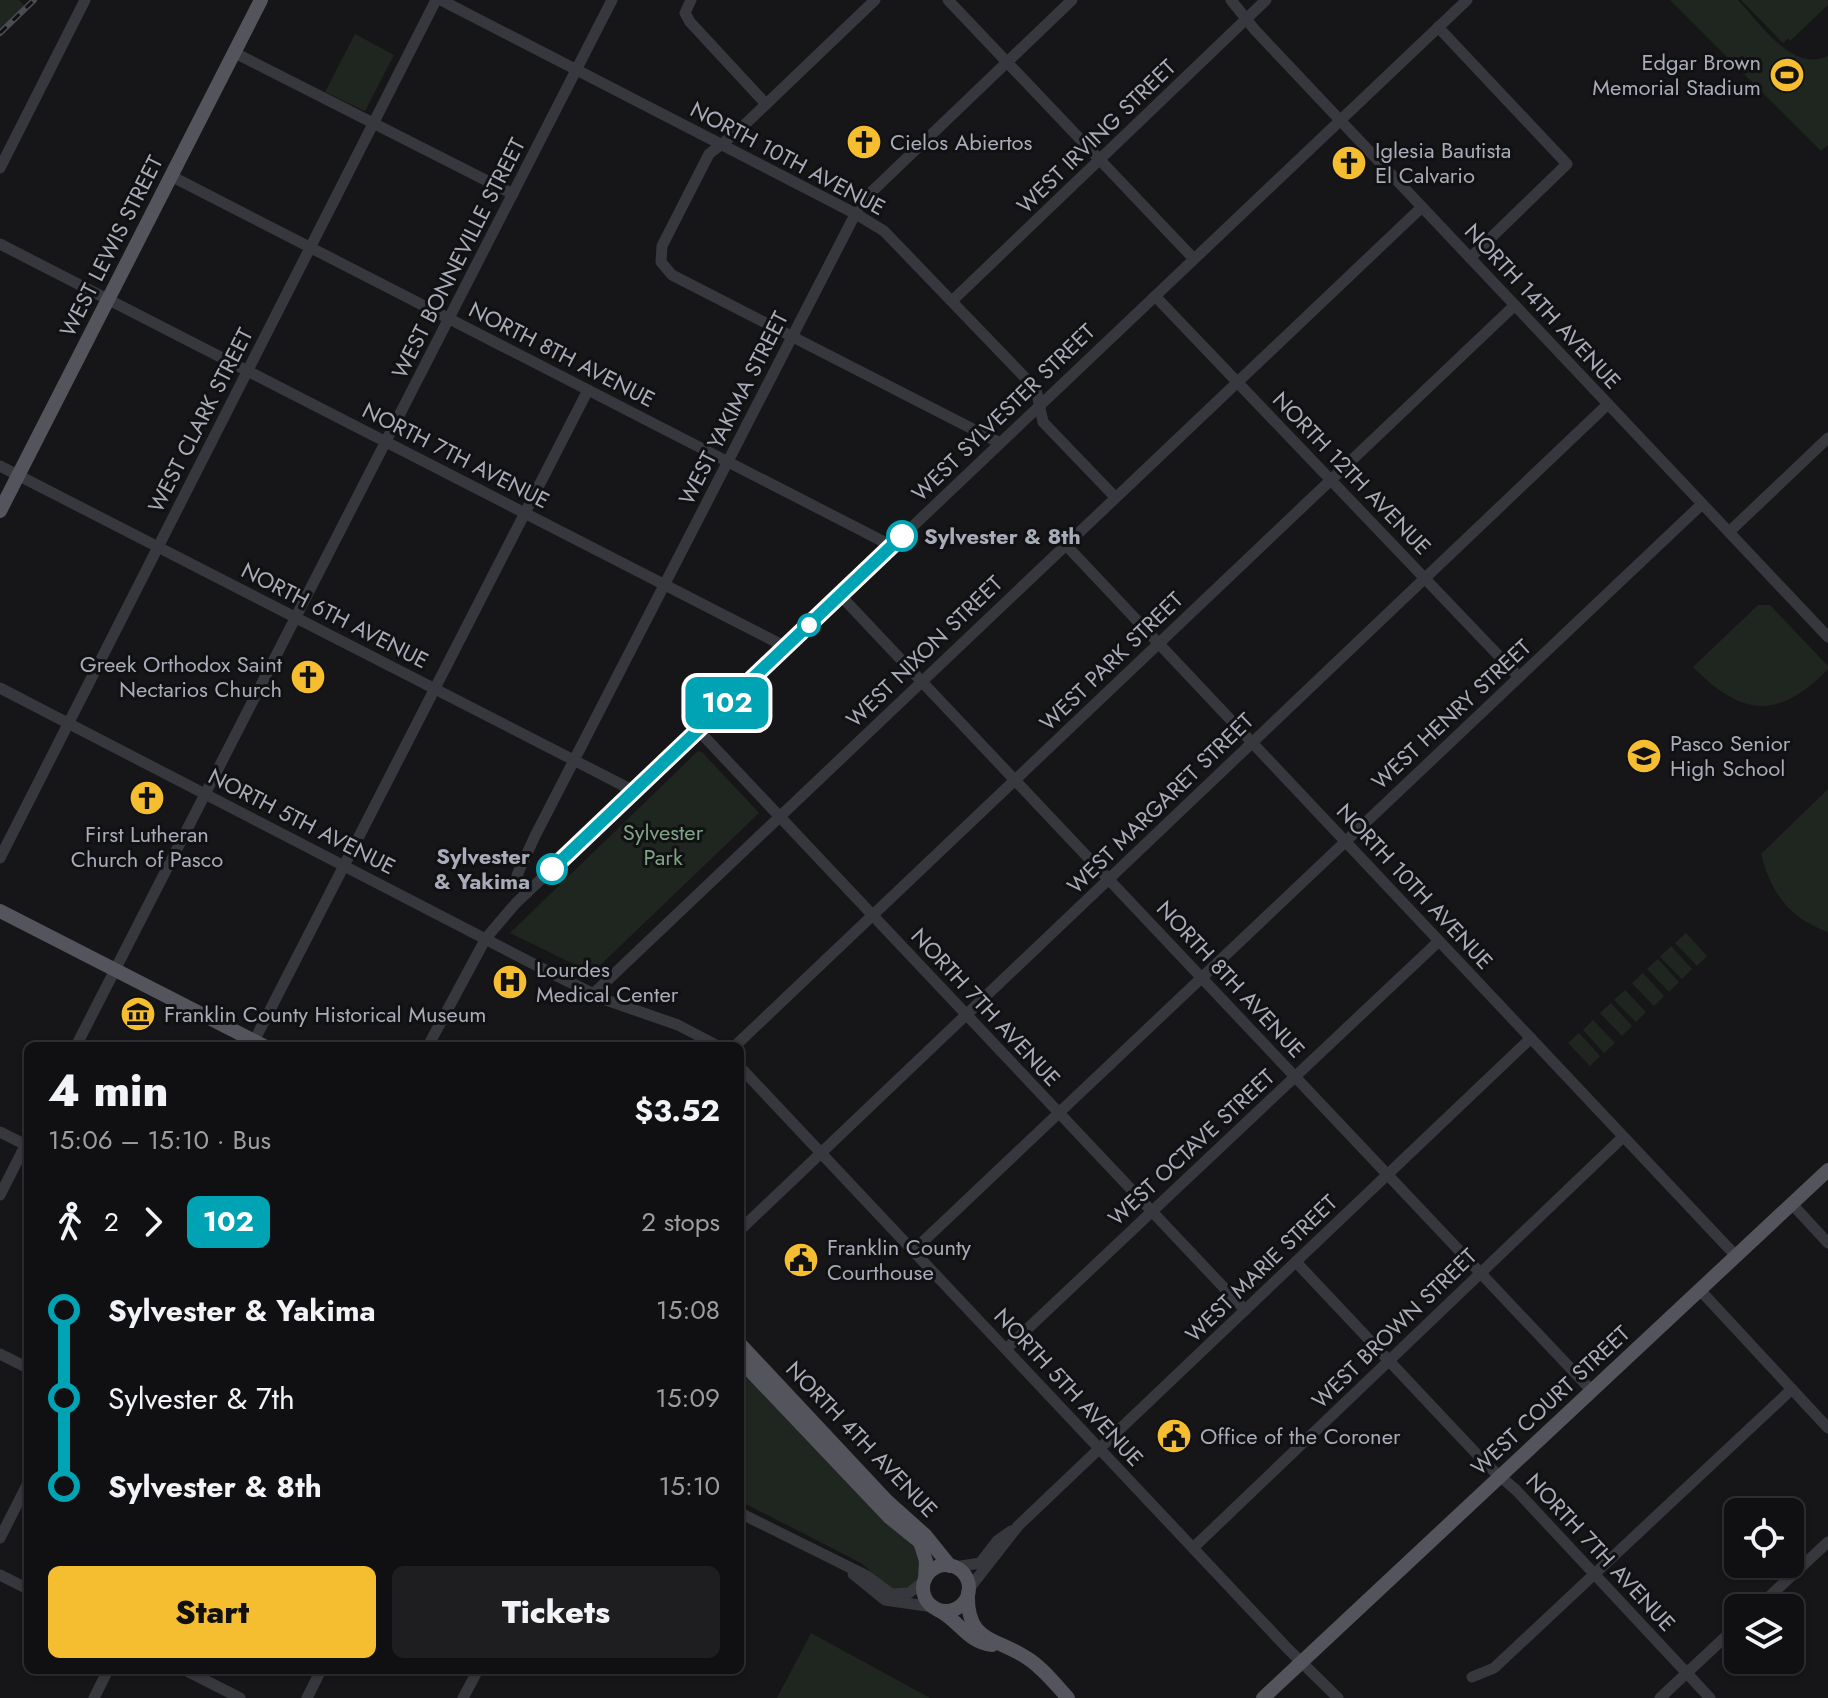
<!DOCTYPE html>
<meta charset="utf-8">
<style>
:root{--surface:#101012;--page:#1e1e20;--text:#f1f3f6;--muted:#9c9d9f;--line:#303032;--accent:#f5be31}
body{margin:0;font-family:Jost,sans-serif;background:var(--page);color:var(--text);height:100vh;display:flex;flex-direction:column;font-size:30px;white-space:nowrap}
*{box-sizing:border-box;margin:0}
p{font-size:26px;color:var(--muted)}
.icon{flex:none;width:44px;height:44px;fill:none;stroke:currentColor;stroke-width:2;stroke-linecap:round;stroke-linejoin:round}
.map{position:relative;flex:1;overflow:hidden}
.side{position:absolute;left:24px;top:1042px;width:720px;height:632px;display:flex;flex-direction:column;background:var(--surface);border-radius:12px;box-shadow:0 2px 6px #0004,0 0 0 2px var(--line)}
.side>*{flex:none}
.badge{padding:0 16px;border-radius:12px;font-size:28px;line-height:52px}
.fabs{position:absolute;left:1724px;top:1498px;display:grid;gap:16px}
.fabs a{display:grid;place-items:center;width:80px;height:80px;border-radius:12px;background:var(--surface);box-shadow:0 2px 6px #0004,0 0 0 2px var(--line);font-size:40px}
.map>.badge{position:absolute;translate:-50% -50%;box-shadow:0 0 0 4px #fff}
.legs{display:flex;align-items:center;gap:12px;height:88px;padding:0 24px;font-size:26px}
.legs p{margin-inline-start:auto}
.summary{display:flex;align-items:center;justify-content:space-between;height:136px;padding:0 24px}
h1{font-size:44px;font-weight:800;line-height:60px}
.button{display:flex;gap:16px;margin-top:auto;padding:16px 24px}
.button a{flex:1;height:92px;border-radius:12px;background:var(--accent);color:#111;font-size:32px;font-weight:800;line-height:92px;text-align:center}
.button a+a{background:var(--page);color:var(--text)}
ul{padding:0 24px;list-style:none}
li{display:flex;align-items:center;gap:28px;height:88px;font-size:30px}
li i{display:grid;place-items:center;width:12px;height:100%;margin:0 10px;background:currentColor}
li i::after{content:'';width:20px;height:20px;margin:-10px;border:6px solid;border-radius:50%;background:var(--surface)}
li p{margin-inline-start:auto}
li:first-child i{background:linear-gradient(#0000 50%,currentColor 0)}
li:last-child i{background:linear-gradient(currentColor 50%,#0000 0)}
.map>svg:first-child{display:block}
.green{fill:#1e261f}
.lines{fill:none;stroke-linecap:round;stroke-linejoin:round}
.minor{stroke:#37383d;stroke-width:11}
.major{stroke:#53545c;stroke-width:14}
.rail-casing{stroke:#4a4c52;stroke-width:6}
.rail{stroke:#111113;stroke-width:3;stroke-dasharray:9;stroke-linecap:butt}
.line-1-casing{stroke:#fff;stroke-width:18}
.line-1{stroke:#00a3b4;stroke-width:12}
.stop-1-dot{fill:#fff;stroke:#00a3b4;stroke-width:4}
.labels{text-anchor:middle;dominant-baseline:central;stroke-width:6;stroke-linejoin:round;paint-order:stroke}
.poi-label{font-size:22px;fill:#a8acb8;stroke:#111113;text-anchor:start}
.street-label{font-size:22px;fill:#a8acb8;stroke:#111113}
.stop-label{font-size:22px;font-weight:bold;fill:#a8acb8;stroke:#111113;text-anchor:start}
.park-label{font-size:22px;fill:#7fa483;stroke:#111113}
</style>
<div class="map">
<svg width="1828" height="1698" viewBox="0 0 1828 1698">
<rect width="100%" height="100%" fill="#161618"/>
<g class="green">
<path d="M 0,0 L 19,0 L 25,7 L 0,31 Z"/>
<path d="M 1670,0 L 1738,0 C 1759,22 1792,73 1828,56 L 1828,145 L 1821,151 Z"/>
<path d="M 1741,0 L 1828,0 L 1828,5 L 1790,41 L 1788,38 L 1783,43 Z"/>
<path d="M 355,34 L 394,55 L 365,111 L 325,92 Z"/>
<path d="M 1758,605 L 1770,605 L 1828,666 L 1828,669 C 1778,721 1741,716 1693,667 Z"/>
<path d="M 698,751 L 702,752 L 759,813 L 592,973 L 510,933 Z"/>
<path d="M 1828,789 L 1828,932 C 1789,918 1771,893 1761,854 Z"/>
<path d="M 1686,933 L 1707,956 L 1697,966 L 1675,943 Z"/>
<path d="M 1671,946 L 1692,969 L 1682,979 L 1660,957 Z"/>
<path d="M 1658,959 L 1679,982 L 1669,992 L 1647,969 Z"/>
<path d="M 1643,973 L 1664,996 L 1654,1006 L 1632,983 Z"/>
<path d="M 1625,990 L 1646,1012 L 1636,1022 L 1614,1000 Z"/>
<path d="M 1611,1003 L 1632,1026 L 1622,1036 L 1600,1013 Z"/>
<path d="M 1593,1020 L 1615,1043 L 1604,1053 L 1583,1030 Z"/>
<path d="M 1579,1033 L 1600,1056 L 1590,1066 L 1568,1043 Z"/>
<path d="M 740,1366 L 917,1543 L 922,1577 L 914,1586 L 893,1591 L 861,1563 L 740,1501 Z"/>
<path d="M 811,1633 L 930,1698 L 777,1698 Z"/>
</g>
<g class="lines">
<g class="minor">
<path d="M 441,0 L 856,214 L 884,231 L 1036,389 L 1043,422 L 1115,497"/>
<path d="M 691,0 L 685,13 L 690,22 L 766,104"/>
<path d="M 875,0 L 737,132 L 709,154 L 662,246 L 661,262 L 672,275 L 1000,443"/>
<path d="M 948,0 L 1194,259"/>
<path d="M 1231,0 L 1255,30 L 1828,637"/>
<path d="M 1438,27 L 1567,164 L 1470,258"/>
<path d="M 235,53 L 513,194"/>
<path d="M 0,168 L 85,0"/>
<path d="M 171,176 L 892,546"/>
<path d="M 0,244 L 786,647"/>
<path d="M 1155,296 L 1519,677"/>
<path d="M 953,300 L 1266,0"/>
<path d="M 0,466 L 634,791"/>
<path d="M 1729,532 L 1828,438"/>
<path d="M 1065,544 L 1736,1256"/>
<path d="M 840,595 L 1592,1391"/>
<path d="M 0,688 L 551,973 L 606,1000 L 678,1025 L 718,1046"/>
<path d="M 698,730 L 1245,1310"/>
<path d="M 0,858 L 436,0"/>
<path d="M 527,893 L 517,875 L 535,836 L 862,201 L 1072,0"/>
<path d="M 593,994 L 1422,207"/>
<path d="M 252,1045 L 588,390"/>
<path d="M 76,1046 L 612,0"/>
<path d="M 428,1046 L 486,938 L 516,903 L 1467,0"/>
<path d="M 735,1046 L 1515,305"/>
<path d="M 740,1067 L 1288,1649 L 1338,1698"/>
<path d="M 0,1132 L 28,1146"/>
<path d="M 0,1195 L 28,1140"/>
<path d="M 1792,1204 L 1828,1243"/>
<path d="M 740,1230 L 1608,404"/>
<path d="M 913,1251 L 1702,504"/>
<path d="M 1296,1262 L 1488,1466 L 1516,1490 L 1710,1698"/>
<path d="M 1700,1290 L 1828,1428"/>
<path d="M 1006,1349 L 1439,941"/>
<path d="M 0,1354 L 28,1368"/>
<path d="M 740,1513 L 867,1576 L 891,1594 L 909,1593 L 923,1582"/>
<path d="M 0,1538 L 28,1483"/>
<path d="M 1193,1548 L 1623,1137"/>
<path d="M 955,1567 L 980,1563 L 997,1541 L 1011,1531"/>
<path d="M 853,1574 L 885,1600 L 933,1607"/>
<path d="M 0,1575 L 28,1589"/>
<path d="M 968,1590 L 1018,1526 L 1531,1038"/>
<path d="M 1757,1608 L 1828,1542"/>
<path d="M 185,1670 L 240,1698"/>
<path d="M 1472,1677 L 1494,1668 L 1792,1389"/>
<path d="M 94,1698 L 108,1670"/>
<path d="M 307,1698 L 321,1670"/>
<path d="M 463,1698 L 478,1670"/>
<path d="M 1660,1698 L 1738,1625"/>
</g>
<g class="major">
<path d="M 0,511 L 261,0"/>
<path d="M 0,911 L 264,1046"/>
<path d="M 740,1344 L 887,1501 L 925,1535 L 950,1566"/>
<path d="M 740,1360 L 889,1517 L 920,1542 L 926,1561 L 925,1579"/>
<circle cx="946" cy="1588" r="23"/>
<path d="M 968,1593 C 966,1643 996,1637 1027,1658 C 1043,1668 1055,1684 1068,1698"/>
<path d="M 938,1610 C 960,1621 967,1642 992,1645"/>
<path d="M 1263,1698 L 1828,1170"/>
</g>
<defs>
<path id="rail" d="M 0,33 L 34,0"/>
</defs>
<use href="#rail" class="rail-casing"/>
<use href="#rail" class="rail"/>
</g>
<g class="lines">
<defs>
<path id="line-1" d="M 552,869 L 902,536"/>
</defs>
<use href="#line-1" class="line-1-casing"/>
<use href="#line-1" class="line-1"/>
</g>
<defs>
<symbol id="stadium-disc" viewBox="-11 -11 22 22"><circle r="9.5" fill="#f5be31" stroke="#111113"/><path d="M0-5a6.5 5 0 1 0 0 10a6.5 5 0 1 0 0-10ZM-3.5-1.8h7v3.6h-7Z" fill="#111"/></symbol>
<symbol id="church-disc" viewBox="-11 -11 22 22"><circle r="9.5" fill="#f5be31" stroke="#111113"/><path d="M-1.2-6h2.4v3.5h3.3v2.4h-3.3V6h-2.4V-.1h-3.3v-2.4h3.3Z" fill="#111"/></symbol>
<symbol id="school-disc" viewBox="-11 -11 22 22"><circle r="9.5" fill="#f5be31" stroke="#111113"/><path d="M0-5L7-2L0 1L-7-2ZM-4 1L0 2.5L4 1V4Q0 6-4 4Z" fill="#111"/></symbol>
<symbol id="hospital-disc" viewBox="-11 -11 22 22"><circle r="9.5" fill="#f5be31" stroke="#111113"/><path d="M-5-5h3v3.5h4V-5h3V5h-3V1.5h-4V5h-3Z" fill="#111"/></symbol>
<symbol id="museum-disc" viewBox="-11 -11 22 22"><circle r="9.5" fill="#f5be31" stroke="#111113"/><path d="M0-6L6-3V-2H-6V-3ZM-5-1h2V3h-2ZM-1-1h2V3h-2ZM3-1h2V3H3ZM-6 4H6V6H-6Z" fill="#111"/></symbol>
<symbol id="civic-disc" viewBox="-11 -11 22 22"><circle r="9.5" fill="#f5be31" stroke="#111113"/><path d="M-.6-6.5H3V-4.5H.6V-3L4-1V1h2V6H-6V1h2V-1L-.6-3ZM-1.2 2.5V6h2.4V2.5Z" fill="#111"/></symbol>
</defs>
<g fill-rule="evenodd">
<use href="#stadium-disc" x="1767" y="55" width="40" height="40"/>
<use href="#church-disc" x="844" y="122" width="40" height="40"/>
<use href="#church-disc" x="1329" y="143" width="40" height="40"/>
<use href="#church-disc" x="288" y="657" width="40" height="40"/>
<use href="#school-disc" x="1624" y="736" width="40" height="40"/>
<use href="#church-disc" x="127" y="778" width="40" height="40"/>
<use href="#hospital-disc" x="490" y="962" width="40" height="40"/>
<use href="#museum-disc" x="118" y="994" width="40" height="40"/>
<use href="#civic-disc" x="781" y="1240" width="40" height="40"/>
<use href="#civic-disc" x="1154" y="1416" width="40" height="40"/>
</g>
<g class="stop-1-dot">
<circle cx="902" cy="536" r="14"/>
<circle cx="809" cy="625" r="10"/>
<circle cx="552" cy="869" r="14"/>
</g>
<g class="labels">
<g class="poi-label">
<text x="1761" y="62" text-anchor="end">Edgar Brown<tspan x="1761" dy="25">Memorial Stadium</tspan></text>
<text x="890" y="142">Cielos Abiertos</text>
<text x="1375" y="150">Iglesia Bautista<tspan x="1375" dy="25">El Calvario</tspan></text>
<text x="282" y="664" text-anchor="end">Greek Orthodox Saint<tspan x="282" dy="25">Nectarios Church</tspan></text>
<text x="1670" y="743">Pasco Senior<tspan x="1670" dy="25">High School</tspan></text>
<text x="147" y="834" text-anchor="middle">First Lutheran<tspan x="147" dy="25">Church of Pasco</tspan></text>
<text x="536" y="969">Lourdes<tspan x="536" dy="25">Medical Center</tspan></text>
<text x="164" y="1014">Franklin County Historical Museum</text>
<text x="827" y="1247">Franklin County<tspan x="827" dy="25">Courthouse</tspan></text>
<text x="1200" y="1436">Office of the Coroner</text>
</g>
<g class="street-label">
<text transform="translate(1096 136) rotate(-44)">WEST IRVING STREET</text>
<text transform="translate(788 158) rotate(28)">NORTH 10TH AVENUE</text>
<text transform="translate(111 246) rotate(-63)">WEST LEWIS STREET</text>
<text transform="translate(458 258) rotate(-63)">WEST BONNEVILLE STREET</text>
<text transform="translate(1543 306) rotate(47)">NORTH 14TH AVENUE</text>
<text transform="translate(562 354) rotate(27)">NORTH 8TH AVENUE</text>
<text transform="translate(733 408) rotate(-63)">WEST YAKIMA STREET</text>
<text transform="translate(1003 412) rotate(-44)">WEST SYLVESTER STREET</text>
<text transform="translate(200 420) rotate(-63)">WEST CLARK STREET</text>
<text transform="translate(456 455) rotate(27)">NORTH 7TH AVENUE</text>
<text transform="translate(1352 473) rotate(46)">NORTH 12TH AVENUE</text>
<text transform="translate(335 615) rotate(27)">NORTH 6TH AVENUE</text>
<text transform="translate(924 651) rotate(-44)">WEST NIXON STREET</text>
<text transform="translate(1111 661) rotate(-44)">WEST PARK STREET</text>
<text transform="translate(1451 714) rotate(-43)">WEST HENRY STREET</text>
<text transform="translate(1160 803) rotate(-44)">WEST MARGARET STREET</text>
<text transform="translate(302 821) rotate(27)">NORTH 5TH AVENUE</text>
<text transform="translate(1415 886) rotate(47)">NORTH 10TH AVENUE</text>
<text transform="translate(1231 979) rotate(47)">NORTH 8TH AVENUE</text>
<text transform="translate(986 1007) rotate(47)">NORTH 7TH AVENUE</text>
<text transform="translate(1191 1147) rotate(-43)">WEST OCTAVE STREET</text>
<text transform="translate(1261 1268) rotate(-44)">WEST MARIE STREET</text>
<text transform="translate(1394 1328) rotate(-44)">WEST BROWN STREET</text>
<text transform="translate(1069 1387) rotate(47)">NORTH 5TH AVENUE</text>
<text transform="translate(1550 1400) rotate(-43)">WEST COURT STREET</text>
<text transform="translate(862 1439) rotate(46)">NORTH 4TH AVENUE</text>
<text transform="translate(1601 1552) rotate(47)">NORTH 7TH AVENUE</text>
</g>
<g class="stop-label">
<text x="924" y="536">Sylvester &amp; 8th</text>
<text x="530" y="856" text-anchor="end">Sylvester<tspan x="530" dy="25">&amp; Yakima</tspan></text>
</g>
<g class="park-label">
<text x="663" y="832">Sylvester<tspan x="663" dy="25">Park</tspan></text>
</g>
</g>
</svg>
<div class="fabs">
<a><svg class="icon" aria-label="locate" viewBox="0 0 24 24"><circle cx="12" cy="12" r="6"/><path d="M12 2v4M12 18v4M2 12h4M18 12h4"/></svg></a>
<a><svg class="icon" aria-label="layers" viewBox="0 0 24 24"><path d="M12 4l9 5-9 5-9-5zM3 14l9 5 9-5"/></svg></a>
</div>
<b class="badge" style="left:727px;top:703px;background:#00a3b4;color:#fff">102</b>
<section class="side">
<div class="summary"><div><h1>4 min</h1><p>15:06 – 15:10 · Bus</p></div><b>$3.52</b></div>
<div class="legs"><svg class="icon" aria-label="walk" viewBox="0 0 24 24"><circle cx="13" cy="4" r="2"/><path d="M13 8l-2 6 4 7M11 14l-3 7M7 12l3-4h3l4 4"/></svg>2<svg class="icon" aria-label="forward" viewBox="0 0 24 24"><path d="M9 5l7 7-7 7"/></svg><b class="badge" style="background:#00a3b4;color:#fff">102</b><p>2 stops</p></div>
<ul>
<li><i style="color:#00a3b4"></i><b>Sylvester &amp; Yakima</b><p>15:08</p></li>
<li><i style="color:#00a3b4"></i><span>Sylvester &amp; 7th</span><p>15:09</p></li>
<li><i style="color:#00a3b4"></i><b>Sylvester &amp; 8th</b><p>15:10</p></li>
</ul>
<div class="button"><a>Start</a><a>Tickets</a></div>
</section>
</div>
